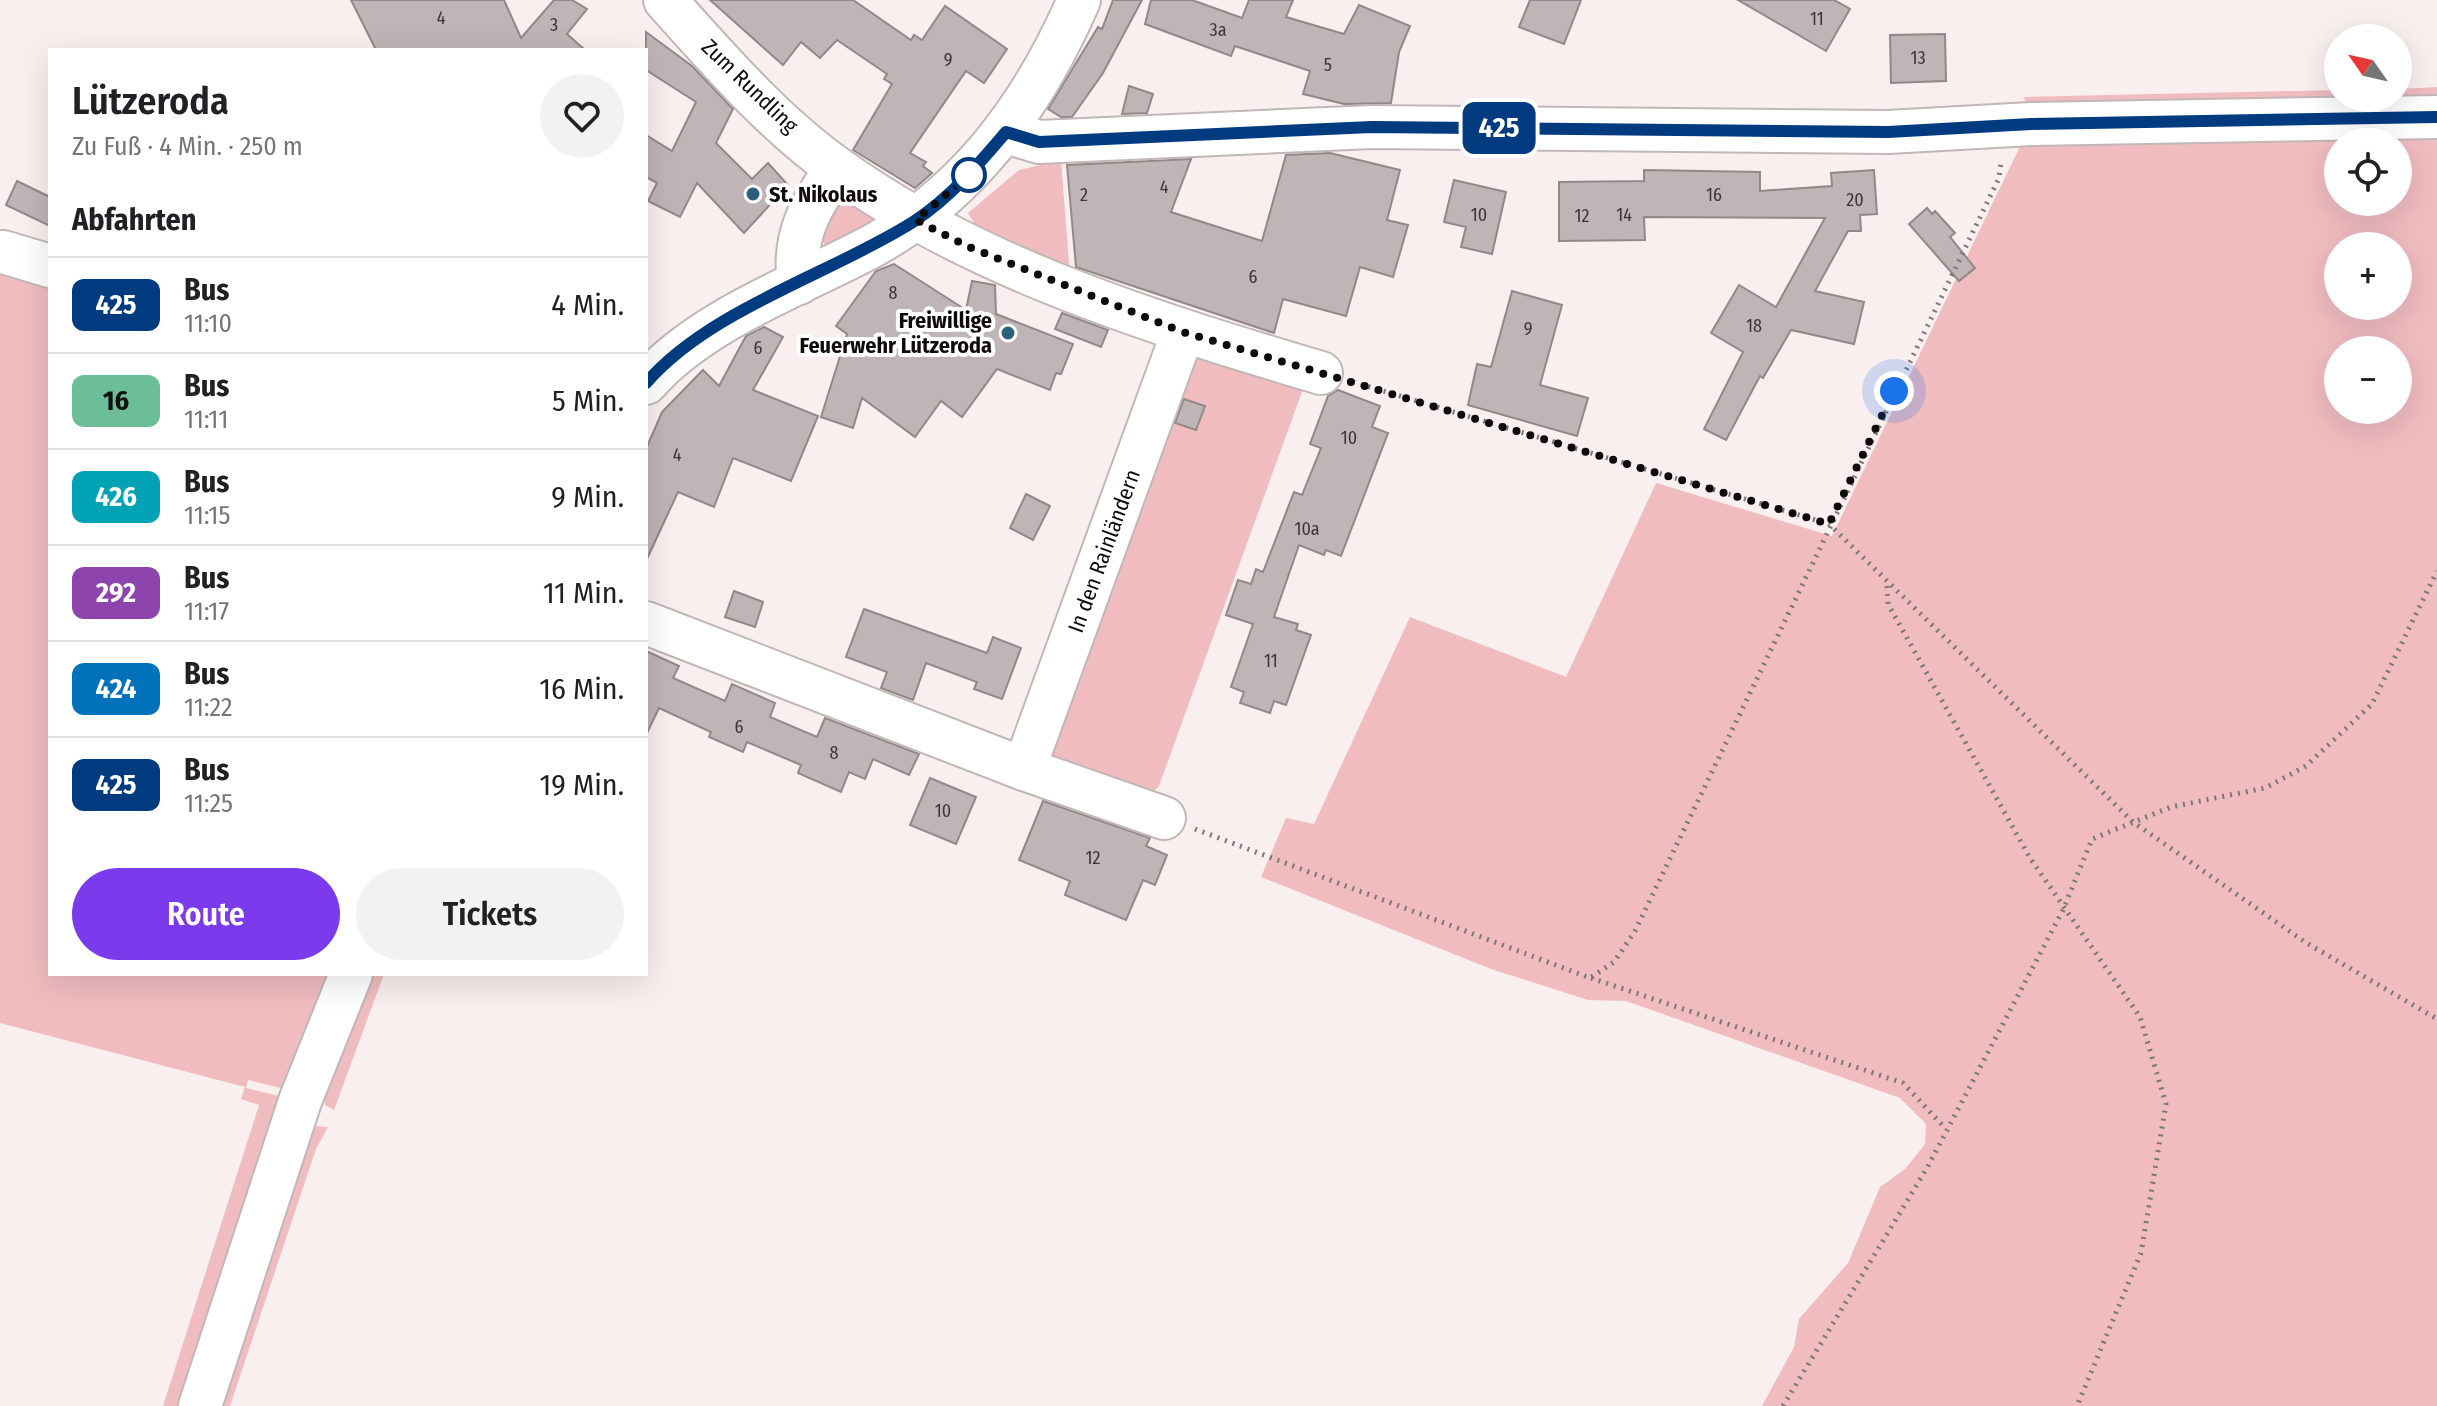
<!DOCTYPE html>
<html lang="de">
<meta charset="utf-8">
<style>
:root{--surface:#fff;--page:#f2f2f2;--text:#202124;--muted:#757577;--line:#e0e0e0;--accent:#7c3aed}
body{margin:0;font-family:"Fira Sans Condensed",sans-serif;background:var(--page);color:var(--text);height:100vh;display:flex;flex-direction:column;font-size:30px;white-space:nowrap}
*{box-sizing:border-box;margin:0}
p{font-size:26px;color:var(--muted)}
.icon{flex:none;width:44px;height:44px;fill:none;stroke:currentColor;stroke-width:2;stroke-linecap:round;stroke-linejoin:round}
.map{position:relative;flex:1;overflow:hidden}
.side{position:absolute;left:48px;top:48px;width:600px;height:928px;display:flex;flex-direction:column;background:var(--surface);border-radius:0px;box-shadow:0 8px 32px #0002}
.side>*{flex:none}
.badge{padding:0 16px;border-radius:12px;font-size:28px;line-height:52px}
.needle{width:52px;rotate:304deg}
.controls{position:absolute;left:2324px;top:24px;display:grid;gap:16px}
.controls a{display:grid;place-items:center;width:88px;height:88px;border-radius:50%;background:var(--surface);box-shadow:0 8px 32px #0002;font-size:40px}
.you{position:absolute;width:40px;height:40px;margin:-20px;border:6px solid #fff;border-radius:50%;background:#1a73e8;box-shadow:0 0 0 12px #1a73e833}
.map>.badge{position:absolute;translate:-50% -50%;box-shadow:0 0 0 4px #fff}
h2{padding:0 24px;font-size:30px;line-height:72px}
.round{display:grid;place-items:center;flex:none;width:84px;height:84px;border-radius:42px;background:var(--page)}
.head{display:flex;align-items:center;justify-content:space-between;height:136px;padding:0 24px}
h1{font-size:38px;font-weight:600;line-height:60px}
.primary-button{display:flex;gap:16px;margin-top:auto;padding:16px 24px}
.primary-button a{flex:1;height:92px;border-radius:48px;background:var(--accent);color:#fff;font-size:32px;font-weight:600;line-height:92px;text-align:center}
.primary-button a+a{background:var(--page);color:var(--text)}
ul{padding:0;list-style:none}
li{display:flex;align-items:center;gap:24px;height:96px;padding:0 24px;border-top:2px solid var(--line)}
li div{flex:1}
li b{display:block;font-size:30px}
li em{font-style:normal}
li .badge{min-width:88px;font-weight:700;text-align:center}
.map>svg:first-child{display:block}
.green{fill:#f0bcc0;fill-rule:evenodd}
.building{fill:#c0b5b6;stroke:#928888;stroke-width:2}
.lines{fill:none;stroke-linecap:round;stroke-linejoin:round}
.minor-casing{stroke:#c2b7b7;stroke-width:46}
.path{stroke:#7d7676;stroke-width:5;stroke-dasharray:2 6;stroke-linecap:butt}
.minor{stroke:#fff;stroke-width:42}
.line-casing{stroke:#fff;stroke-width:18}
.line{stroke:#003b80;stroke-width:12}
.walk{stroke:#0f0b0b;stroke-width:8;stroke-dasharray:0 14.4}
.stop-dot{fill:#fff;stroke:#003b80;stroke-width:4}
.poi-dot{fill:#2c5f7c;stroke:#fff;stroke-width:3}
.labels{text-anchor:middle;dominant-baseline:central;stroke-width:8;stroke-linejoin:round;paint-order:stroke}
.number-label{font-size:18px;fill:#3b3636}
.street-label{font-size:22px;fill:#0f0b0b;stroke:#fff}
.poi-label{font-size:22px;font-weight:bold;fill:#0f0b0b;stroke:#fff;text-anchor:start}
</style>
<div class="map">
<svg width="2437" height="1406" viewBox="0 0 2437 1406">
<rect width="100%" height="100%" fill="#faefef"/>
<g class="green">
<path d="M 2437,87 L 2437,117 L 2031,124 L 2024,97 L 2338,90 L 2338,98 L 2398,98 L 2398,89 Z"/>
<path d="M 2437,126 L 2437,1406 L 1762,1406 L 1794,1347 L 1799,1319 L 1848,1263 L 1880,1187 L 1905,1169 L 1925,1144 L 1926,1124 L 1900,1098 L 1626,1001 L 1588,1000 L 1491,969 L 1261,877 L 1286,818 L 1314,824 L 1410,617 L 1566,677 L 1656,483 L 1832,536 L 2025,136 ZM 2338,142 L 2398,142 L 2398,202 L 2338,202 ZM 2338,246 L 2398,246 L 2398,306 L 2338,306 ZM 2338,350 L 2398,350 L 2398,410 L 2338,410 Z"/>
<path d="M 1061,160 L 1070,276 L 980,233 L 968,213 L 1019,170 Z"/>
<path d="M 852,197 L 869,208 L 874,219 L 869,232 L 828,246 L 818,239 L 839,199 Z"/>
<path d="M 0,258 L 50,275 L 50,974 L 336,974 L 291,1084 L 281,1088 L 248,1080 L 246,1088 L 300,1101 L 200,1406 L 163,1406 L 259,1105 L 241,1099 L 245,1087 L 0,1023 Z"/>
<path d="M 1211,347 L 1307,378 L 1159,786 L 1149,796 L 1048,765 L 1182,363 Z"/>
<path d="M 367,974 L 384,974 L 334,1110 L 325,1105 L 323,1091 Z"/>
<path d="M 314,1126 L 328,1127 L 316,1149 L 230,1406 L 214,1406 Z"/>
</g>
<g class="building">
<path d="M 351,0 L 504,0 L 521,38 L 554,0 L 572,0 L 587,9 L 567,34 L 585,50 L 376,50 Z"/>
<path d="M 710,0 L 853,0 L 911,40 L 914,35 L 922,40 L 945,6 L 1007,49 L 984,83 L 966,71 L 910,153 L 926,162 L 923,166 L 932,173 L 915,188 L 853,150 L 892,84 L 884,79 L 887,74 L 837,40 L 820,58 L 801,42 L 783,65 Z"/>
<path d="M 1113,0 L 1142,0 L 1103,73 L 1072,117 L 1061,117 L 1048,109 L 1098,27 L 1102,29 Z"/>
<path d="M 1151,0 L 1192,0 L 1242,18 L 1249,0 L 1293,0 L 1286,17 L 1344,34 L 1359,5 L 1410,26 L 1399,52 L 1391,103 L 1344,104 L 1303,94 L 1310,71 L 1235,46 L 1231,56 L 1145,24 Z"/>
<path d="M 1530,0 L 1581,0 L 1564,44 L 1519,27 Z"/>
<path d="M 1738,0 L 1834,0 L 1850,9 L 1826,51 Z"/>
<path d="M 646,32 L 692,66 L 733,109 L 716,143 L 752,179 L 768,163 L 788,185 L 744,233 L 697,183 L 680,217 L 648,201 L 657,183 L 646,177 L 646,135 L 672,151 L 696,102 L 646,70 Z"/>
<path d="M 1945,34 L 1946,81 L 1891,83 L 1890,35 Z"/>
<path d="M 1129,86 L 1153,94 L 1147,113 L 1122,114 Z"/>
<path d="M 1330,153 L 1400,170 L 1387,220 L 1408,225 L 1393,277 L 1360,267 L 1346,316 L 1283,299 L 1274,333 L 1076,267 L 1067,165 L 1191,159 L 1171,212 L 1262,241 L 1286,155 Z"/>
<path d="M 1644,170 L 1760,172 L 1760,191 L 1832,186 L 1831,173 L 1874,170 L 1877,214 L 1860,215 L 1861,231 L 1848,231 L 1815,291 L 1864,302 L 1854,344 L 1791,330 L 1763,378 L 1760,376 L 1726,440 L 1704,429 L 1743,352 L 1711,333 L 1739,285 L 1776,307 L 1825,218 L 1644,217 L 1645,240 L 1559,241 L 1559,182 L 1644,181 Z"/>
<path d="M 1454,180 L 1506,192 L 1492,254 L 1461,247 L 1466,227 L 1444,222 Z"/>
<path d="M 17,181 L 50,197 L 50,226 L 6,205 Z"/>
<path d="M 1927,208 L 1932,214 L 1935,211 L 1955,233 L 1950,237 L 1975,268 L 1959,281 L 1909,224 Z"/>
<path d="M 894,264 L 966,310 L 972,281 L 995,285 L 996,314 L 1073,344 L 1061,374 L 1056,373 L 1050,390 L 997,369 L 962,417 L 941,401 L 915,437 L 862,398 L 853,428 L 821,417 L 847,334 L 836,326 L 876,271 Z"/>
<path d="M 1512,291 L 1562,305 L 1540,385 L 1588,398 L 1577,436 L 1468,405 L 1477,364 L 1491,367 Z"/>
<path d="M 1062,313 L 1108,330 L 1101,347 L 1055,329 Z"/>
<path d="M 764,327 L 783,337 L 753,390 L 818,416 L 791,481 L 733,458 L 714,507 L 678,492 L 646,561 L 646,449 L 662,412 L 703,370 L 719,386 L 746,336 Z"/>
<path d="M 1338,390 L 1380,406 L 1372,427 L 1388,433 L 1341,556 L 1326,550 L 1324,555 L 1299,545 L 1274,617 L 1298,624 L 1296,630 L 1311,635 L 1286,705 L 1274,701 L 1270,713 L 1240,703 L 1244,692 L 1231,687 L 1253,624 L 1226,615 L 1238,580 L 1251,584 L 1256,569 L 1263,572 L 1294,492 L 1302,495 L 1321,448 L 1310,444 L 1328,396 Z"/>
<path d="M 1184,399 L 1205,406 L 1196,430 L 1175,423 Z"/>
<path d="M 1026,494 L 1050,506 L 1033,540 L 1010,528 Z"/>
<path d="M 734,591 L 763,602 L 755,627 L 725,617 Z"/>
<path d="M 864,609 L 987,653 L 993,637 L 1021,648 L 1002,699 L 974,689 L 977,682 L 926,663 L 913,700 L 881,688 L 887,672 L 846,657 Z"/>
<path d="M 646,651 L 679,666 L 673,678 L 725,701 L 732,684 L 775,703 L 770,717 L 817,737 L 825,718 L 919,754 L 909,775 L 873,759 L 865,779 L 849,772 L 841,792 L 798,773 L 801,765 L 747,742 L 743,752 L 709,737 L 711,732 L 659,708 L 646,735 Z"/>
<path d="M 930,778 L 976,797 L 956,844 L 910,825 Z"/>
<path d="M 1043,801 L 1150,838 L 1146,846 L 1167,855 L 1155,885 L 1143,880 L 1126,920 L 1065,895 L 1070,881 L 1019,860 Z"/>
</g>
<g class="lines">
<defs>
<g id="minor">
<path d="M 665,0 C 718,59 773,123 838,169 C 975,268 1159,325 1321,373"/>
<path d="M 1006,132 L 1039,142 L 1372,127 L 1888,132 L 2031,124 L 2437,117"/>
<path d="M 3,252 L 50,266"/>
<path d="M 799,283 C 792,236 811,206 836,168"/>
<path d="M 646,383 C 697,324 788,289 857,254 C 964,201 1032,108 1079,0"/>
<path d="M 646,623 L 1024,769 L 1164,818"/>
<path d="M 1024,769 L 1183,332"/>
<path d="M 200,1406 L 300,1101 L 351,974"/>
</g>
</defs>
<use href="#minor" class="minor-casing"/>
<g class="path">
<path d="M 1353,382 L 1829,524 L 2133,822 L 2305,942 L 2437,1019"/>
<path d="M 1887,586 L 1888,604 L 2030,858 L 2140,1017 L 2166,1104 L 2141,1253 L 2077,1406"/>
<path d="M 1195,829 L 1590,978 L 1614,962 L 1635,931 L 1999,178 L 2001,161"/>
<path d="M 1591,978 L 1903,1083 L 1945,1128"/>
<path d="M 1783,1406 L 1927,1168 L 2063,910 L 2092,839 L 2171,807 L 2265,788 L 2306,766 L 2372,704 L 2437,571"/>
</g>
<use href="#minor" class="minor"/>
</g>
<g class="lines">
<defs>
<path id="line" d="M 646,383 C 710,309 831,274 913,222 C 950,198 978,165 1006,132 L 1039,142 L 1372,127 L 1888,132 L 2031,124 L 2437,117"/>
</defs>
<use href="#line" class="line-casing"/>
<use href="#line" class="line"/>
<path class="walk" d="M 969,175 L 974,171 L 916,220 L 969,247 L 1183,332 L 1829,524 L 1894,391"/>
</g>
<circle class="stop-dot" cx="969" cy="175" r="16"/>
<g class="poi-dot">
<circle cx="753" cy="194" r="8"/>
<circle cx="1008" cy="333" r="8"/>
</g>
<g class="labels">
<g class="number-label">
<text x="441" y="18">4</text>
<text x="1817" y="19">11</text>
<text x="554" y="25">3</text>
<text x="1218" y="30">3a</text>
<text x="1918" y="58">13</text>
<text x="948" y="60">9</text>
<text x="1328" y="65">5</text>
<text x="1164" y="187">4</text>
<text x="1084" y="195">2</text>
<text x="1714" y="195">16</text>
<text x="1855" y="200">20</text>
<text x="1479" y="215">10</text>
<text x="1624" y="215">14</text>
<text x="1582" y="216">12</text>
<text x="1253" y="277">6</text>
<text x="893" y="293">8</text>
<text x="1754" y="326">18</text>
<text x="1528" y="329">9</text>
<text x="758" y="348">6</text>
<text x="1349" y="438">10</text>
<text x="677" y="455">4</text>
<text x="1307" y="529">10a</text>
<text x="1271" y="661">11</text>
<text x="739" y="727">6</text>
<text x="834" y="753">8</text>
<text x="943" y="811">10</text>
<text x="1093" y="858">12</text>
</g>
<g class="street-label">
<text transform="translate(750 86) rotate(44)">Zum Rundling</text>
<text transform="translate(1104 551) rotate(-70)">In den Rainländern</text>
</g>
<g class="poi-label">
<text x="769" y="194">St. Nikolaus</text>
<text x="992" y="320" text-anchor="end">Freiwillige<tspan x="992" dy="25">Feuerwehr Lützeroda</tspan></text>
</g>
</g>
</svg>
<div class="controls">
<a><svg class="needle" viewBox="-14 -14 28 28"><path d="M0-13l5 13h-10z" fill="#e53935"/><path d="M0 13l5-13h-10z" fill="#757577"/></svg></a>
<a><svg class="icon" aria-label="locate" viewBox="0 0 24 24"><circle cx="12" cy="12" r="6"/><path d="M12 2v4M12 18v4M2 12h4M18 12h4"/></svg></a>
<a>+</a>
<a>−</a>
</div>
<div class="you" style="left:1894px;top:391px"></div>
<b class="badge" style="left:1499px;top:128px;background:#003b80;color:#fff">425</b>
<section class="side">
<div class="head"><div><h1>Lützeroda</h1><p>Zu Fuß · 4 Min. · 250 m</p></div><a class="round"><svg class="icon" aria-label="heart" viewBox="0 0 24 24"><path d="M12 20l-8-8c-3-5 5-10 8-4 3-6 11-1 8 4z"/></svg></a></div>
<h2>Abfahrten</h2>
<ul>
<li><span class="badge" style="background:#003b80;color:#fff">425</span><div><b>Bus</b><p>11:10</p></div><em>4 Min.</em></li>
<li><span class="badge" style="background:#6cbe98;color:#111">16</span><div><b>Bus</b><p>11:11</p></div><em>5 Min.</em></li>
<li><span class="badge" style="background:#00a3b4;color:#fff">426</span><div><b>Bus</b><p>11:15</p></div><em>9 Min.</em></li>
<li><span class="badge" style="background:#8e44ad;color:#fff">292</span><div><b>Bus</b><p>11:17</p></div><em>11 Min.</em></li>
<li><span class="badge" style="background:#0072bc;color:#fff">424</span><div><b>Bus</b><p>11:22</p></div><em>16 Min.</em></li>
<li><span class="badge" style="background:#003b80;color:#fff">425</span><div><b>Bus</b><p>11:25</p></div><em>19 Min.</em></li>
</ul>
<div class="primary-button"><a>Route</a><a>Tickets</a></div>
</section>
</div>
